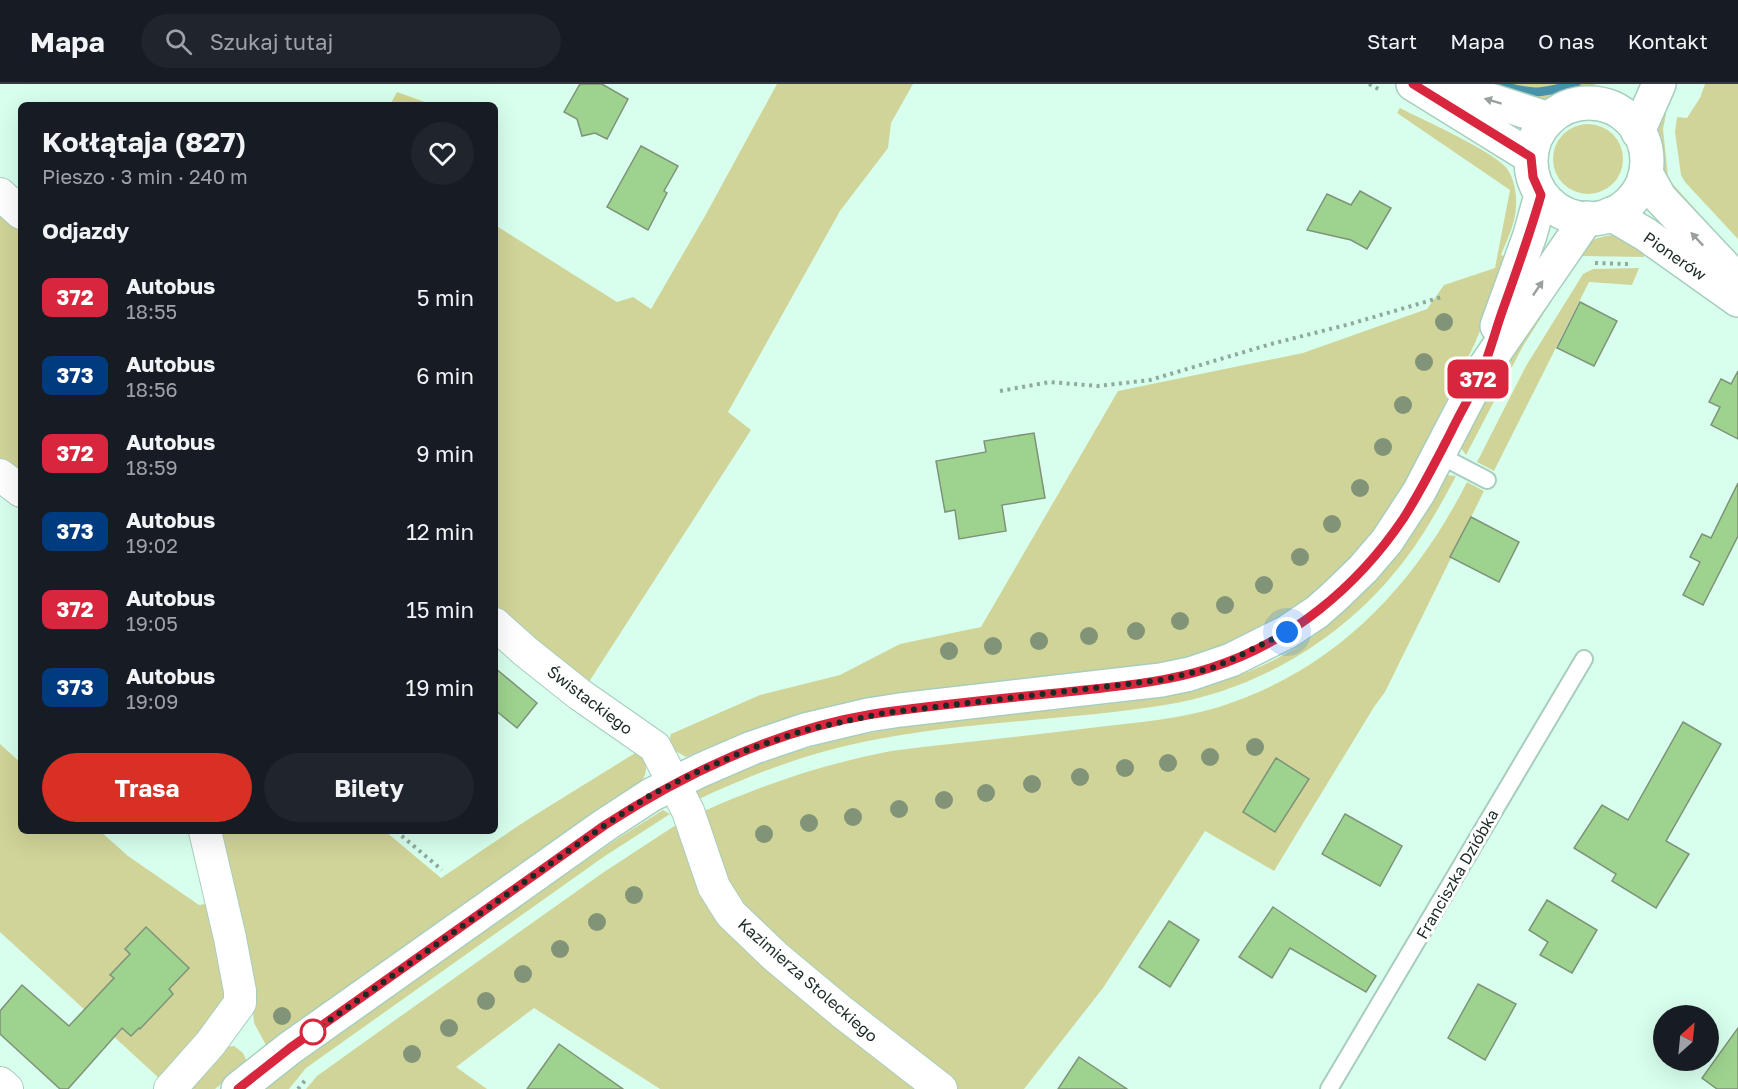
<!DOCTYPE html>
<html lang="pl">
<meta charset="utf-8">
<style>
:root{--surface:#171b24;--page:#20242c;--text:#f1f3f6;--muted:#9ea1a6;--line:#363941;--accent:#d93025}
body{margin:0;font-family:"Golos Text",sans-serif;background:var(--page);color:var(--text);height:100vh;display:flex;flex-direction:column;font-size:22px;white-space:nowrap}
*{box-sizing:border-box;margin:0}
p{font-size:20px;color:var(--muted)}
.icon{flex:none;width:33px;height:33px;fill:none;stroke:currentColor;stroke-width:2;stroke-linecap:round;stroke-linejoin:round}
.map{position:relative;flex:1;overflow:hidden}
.drawer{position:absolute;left:18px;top:18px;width:480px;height:732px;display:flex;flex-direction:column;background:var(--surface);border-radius:9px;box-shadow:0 6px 24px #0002}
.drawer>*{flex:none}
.badge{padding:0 12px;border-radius:9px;font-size:21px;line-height:39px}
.needle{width:39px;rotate:27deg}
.fabs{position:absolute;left:1653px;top:921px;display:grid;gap:12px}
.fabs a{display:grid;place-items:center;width:66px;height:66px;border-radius:50%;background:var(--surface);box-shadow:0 6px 24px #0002;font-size:30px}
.you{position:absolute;width:30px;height:30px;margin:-15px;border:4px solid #fff;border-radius:50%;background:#1a73e8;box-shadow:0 0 0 9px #1a73e833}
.map>.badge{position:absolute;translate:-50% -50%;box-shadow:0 0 0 3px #fff}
h2{padding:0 24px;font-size:22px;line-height:54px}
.round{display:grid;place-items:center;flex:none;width:63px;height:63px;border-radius:32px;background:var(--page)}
.head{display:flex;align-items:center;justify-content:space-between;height:102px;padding:0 24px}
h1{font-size:28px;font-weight:700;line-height:45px}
.button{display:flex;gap:12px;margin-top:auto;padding:12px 24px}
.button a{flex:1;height:69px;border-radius:36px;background:var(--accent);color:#fff;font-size:24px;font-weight:700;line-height:69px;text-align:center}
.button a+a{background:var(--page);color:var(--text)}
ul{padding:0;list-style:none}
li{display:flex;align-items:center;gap:18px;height:78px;padding:0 24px}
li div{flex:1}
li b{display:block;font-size:22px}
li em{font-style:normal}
li .badge{min-width:66px;font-weight:700;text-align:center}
header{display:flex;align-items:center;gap:36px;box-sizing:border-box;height:84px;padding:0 30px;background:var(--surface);border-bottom:2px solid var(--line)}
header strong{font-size:28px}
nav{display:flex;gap:33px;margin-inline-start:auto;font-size:21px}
.search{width:420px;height:54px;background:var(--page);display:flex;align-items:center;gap:15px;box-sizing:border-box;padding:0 21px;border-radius:33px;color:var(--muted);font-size:22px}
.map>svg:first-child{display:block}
.green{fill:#d1d498}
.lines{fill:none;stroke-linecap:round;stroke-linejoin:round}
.stream{stroke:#4793ab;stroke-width:9}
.building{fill:#9ed38f;stroke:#7e9378;stroke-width:1.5}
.service-casing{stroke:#a7cdbd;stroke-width:20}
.minor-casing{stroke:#a7cdbd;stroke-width:34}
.tertiary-casing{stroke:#a7cdbd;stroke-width:36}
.path{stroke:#8daa9e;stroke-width:4;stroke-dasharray:3 4.5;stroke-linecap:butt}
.service{stroke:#fff;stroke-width:16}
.minor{stroke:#fff;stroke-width:32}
.tertiary{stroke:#fff;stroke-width:33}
.tree{fill:#829478}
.oneway{fill:#99a09d}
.line-casing{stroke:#fff;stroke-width:14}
.line{stroke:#d7263d;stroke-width:9}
.walk{stroke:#1c2b25;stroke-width:6;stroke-dasharray:0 10.8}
.stop-dot{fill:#fff;stroke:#d7263d;stroke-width:3}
.labels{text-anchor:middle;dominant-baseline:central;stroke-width:6;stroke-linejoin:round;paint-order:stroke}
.street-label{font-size:16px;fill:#1c2b25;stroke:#fff}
</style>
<header>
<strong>Mapa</strong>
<div class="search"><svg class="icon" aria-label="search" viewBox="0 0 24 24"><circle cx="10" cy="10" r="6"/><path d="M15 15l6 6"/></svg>Szukaj tutaj</div>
<nav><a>Start</a><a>Mapa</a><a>O nas</a><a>Kontakt</a></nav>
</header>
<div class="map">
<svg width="1738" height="1005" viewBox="0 0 1738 1005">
<rect width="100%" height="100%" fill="#d8ffee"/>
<g class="green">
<path d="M 777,0 L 913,0 L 891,39 L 888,64 L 840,127 L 728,328 L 751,346 L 587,601 L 495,532 L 495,141 L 617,218 L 633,213 L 651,225 L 705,132 Z"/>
<path d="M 1474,0 L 1597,0 L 1542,16 Z"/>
<path d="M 1705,0 L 1738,0 L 1738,155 L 1685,98 L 1681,91 L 1675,48 L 1677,33 L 1687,34 L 1700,14 Z"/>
<path d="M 397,8 L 433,21 L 390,21 Z"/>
<path d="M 1400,24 C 1421,35 1498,69 1508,86 C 1514,95 1517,111 1516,122 C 1516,138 1507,156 1501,171 L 1508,174 C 1497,202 1487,231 1475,259 C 1463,285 1449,311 1436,337 C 1422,365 1408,394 1391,422 C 1337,510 1255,559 1156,580 L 940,604 L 869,614 L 832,622 L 748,647 L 686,673 L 675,667 L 668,660 L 671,650 L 760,611 L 840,591 L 900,560 L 981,543 L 1118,307 L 1303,269 L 1427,225 L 1444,201 L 1495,184 L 1510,106 L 1397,29 Z"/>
<path d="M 1657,26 L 1666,30 L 1663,45 L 1668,92 L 1671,98 L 1729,163 L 1728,175 L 1658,92 L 1657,70 L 1654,51 Z"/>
<circle cx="1588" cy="75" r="35"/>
<path d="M 0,120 L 21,139 L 21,398 L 0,383 Z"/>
<path d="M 1615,151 L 1646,163 L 1644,173 L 1581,172 L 1573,168 C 1587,158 1597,152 1615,151 Z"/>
<path d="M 1639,184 L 1632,201 L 1589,198 L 1494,387 L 1477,378 L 1526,282 L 1583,190 L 1593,185 Z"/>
<path d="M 1554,198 L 1561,202 L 1523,262 L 1466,371 L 1461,364 L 1502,283 Z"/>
<path d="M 1446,391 L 1456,392 C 1440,422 1424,451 1404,477 C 1346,553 1259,606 1165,621 C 1065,637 962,637 863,658 C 805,670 750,691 697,716 L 697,707 L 702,703 C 770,673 838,652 912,642 C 964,636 1017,630 1070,624 C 1123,619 1175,613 1226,596 C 1328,563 1398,484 1446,391 Z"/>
<path d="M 1467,398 L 1484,407 L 1385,608 L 1374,623 L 1274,787 L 1205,747 L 1103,904 L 1024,1005 L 951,1005 L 736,827 L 702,728 C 764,700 824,680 891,667 C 960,658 1029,652 1098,643 C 1139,638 1180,635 1219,623 C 1335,586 1413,504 1467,398 Z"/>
<path d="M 0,660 L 21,679 L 21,747 L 100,747 L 128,772 L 199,821 L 205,820 L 206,815 L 228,876 L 225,917 L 212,941 L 160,995 L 0,848 Z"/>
<path d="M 640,666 C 645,676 650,688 641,697 L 602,722 L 266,961 L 254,939 L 252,916 L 212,747 L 385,747 L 441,794 L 527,736 Z"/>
<path d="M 663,726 L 670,730 L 602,774 L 306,984 L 289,1005 L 263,1005 L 520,822 L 617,755 Z"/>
<path d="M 679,739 L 706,806 L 929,1005 L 660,1005 L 534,924 L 456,983 L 487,1005 L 306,1005 L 317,992 L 391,939 L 604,788 Z"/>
<path d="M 234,962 L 243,969 L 247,978 L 215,1005 L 186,1005 L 226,963 Z"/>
</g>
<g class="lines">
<path class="stream" d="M 1496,0 C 1532,11 1540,10 1576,0"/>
</g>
<g class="building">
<path d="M 580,0 L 602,0 L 628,15 L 607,55 L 595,49 L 582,52 L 577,35 L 564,28 Z"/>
<path d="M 641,62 L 678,82 L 664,107 L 667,109 L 648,146 L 607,123 Z"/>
<path d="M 1360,107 L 1391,124 L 1367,165 L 1351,156 L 1307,146 L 1327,110 L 1351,121 Z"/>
<path d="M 1580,218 L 1617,237 L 1594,282 L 1557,264 Z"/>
<path d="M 1738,287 L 1738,355 L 1711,341 L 1720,323 L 1709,318 L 1721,295 L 1731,300 Z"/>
<path d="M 1034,349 L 1045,414 L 1002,421 L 1006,447 L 959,455 L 955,426 L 945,428 L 936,377 L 986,368 L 984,357 Z"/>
<path d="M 1738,399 L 1738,452 L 1703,521 L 1683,511 L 1700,478 L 1690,473 L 1702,450 L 1711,454 Z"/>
<path d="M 1471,433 L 1519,458 L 1499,498 L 1450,473 Z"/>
<path d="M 495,584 L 537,619 L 517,644 L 495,626 Z"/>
<path d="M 1683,638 L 1721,660 L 1666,757 L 1689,770 L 1656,824 L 1612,797 L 1616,790 L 1574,764 L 1602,721 L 1628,736 Z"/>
<path d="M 1276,674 L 1309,695 L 1275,748 L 1243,728 Z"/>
<path d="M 1345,730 L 1402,762 L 1380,802 L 1322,770 Z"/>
<path d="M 1547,816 L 1597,846 L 1572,889 L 1540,871 L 1548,858 L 1529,846 Z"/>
<path d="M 1273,823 L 1376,892 L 1366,908 L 1290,864 L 1272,894 L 1239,873 Z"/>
<path d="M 1169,837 L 1199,856 L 1170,903 L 1139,883 Z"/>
<path d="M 146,843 L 189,884 L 169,905 L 173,910 L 140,945 L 139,944 L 131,952 L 122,944 L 68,1005 L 60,1005 L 0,950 L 0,927 L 22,901 L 69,942 L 114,894 L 110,891 L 130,870 L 125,865 Z"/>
<path d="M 1478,900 L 1516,920 L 1485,976 L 1448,954 Z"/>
<path d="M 1738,944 L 1738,1005 L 1717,1005 L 1702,994 Z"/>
<path d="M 559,960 L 623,1005 L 527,1005 Z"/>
<path d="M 1079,973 L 1127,1005 L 1058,1005 Z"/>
</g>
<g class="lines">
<defs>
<g id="service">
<path d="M 1439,371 L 1487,396"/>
<path d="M 1329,1005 L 1584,575"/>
</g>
<g id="minor">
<path d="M 0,110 L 21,129"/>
<path d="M 0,391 L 21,407"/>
<path d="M 495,540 L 525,567 L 579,610 L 655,663 L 688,727 L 714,803 L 731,830 L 776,873 L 842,928 L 941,1005"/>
<path d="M 0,999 L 7,1005"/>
<path d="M 170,1005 L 210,960 L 240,919 L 240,907 L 230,854 L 205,747"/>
</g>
<g id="tertiary">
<path d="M 1413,0 L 1531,73"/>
<path d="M 1427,0 L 1468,9 L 1549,35"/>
<circle cx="1589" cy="77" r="58"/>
<path d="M 1638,48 L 1659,0"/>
<path d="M 1646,89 L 1660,114 L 1738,197"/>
<path d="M 1611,130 L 1645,150 L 1738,216"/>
<path d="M 1497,242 L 1530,151 L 1541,111"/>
<path d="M 238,1005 L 290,964 L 605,741 L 651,711 L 701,686 L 752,664 L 805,646 L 868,631 L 900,626 L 1161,596 L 1190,590 L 1231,576 L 1287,548 L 1317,528 L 1334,513 L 1363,485 L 1387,457 L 1419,408 L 1482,287 L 1587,134"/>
</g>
</defs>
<use href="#service" class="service-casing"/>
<use href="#minor" class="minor-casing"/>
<use href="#tertiary" class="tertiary-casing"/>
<g class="path">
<path d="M 1369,0 L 1382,7"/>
<path d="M 1595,179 L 1629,180"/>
<path d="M 1000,307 L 1050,298 L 1098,302 L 1150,296 L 1271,260 L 1350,240 L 1442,213"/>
<path d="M 396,747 L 442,786"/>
<path d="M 298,1005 L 307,994"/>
</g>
<use href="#service" class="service"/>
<use href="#minor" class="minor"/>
<use href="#tertiary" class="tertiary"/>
</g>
<g class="tree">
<circle cx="1444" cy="238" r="9"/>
<circle cx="1424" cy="278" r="9"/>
<circle cx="1403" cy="321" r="9"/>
<circle cx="1383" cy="363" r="9"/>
<circle cx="1360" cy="404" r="9"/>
<circle cx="1332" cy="440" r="9"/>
<circle cx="1300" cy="473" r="9"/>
<circle cx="1264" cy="501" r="9"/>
<circle cx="1225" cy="521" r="9"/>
<circle cx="1180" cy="537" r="9"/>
<circle cx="1136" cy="547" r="9"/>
<circle cx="1089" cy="552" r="9"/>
<circle cx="1039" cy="557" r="9"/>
<circle cx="993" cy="562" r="9"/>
<circle cx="949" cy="567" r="9"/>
<circle cx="1255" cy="663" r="9"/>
<circle cx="1210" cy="673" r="9"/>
<circle cx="1168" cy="679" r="9"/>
<circle cx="1125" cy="684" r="9"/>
<circle cx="1080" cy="693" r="9"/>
<circle cx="1032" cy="700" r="9"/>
<circle cx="986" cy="709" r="9"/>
<circle cx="944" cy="716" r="9"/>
<circle cx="899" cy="725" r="9"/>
<circle cx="853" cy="733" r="9"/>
<circle cx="809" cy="739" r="9"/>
<circle cx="764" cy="750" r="9"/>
<circle cx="634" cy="811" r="9"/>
<circle cx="597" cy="838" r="9"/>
<circle cx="560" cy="865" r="9"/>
<circle cx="523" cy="890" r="9"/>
<circle cx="486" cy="917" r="9"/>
<circle cx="282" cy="932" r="9"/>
<circle cx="449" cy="944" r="9"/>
<circle cx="412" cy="970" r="9"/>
</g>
<defs><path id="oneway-solid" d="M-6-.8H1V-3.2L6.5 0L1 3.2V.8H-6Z" transform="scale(1.5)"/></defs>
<g class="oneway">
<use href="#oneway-solid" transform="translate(1493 17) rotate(-163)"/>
<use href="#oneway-solid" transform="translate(1697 155) rotate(-133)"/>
<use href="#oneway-solid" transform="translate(1538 204) rotate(-56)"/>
</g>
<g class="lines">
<defs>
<path id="line" d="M 238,1005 L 290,964 L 605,741 C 687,688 776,646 873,630 C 940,620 1008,614 1076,607 C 1121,602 1167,598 1210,584 C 1290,559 1357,503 1403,435 C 1421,407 1436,377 1451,348 C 1461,327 1473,308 1482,287 C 1490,268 1495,248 1502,228 C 1516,189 1530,150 1541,111 L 1533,93 L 1531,73 L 1413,0"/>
</defs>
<use href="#line" class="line-casing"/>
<use href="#line" class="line"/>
<path class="walk" d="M 313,948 L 605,741 L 651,711 L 701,686 L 752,664 L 805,646 L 884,629 L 1161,596 L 1212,584 L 1231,576 L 1287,548"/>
</g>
<circle class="stop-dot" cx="313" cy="948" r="12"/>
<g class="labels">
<g class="street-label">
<text transform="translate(1675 172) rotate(35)">Pionerów</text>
<text transform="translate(590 616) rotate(37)">Świstackiego</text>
<text transform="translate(1457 790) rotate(-60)">Franciszka Dzióbka</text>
<text transform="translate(808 896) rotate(41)">Kazimierza Stoleckiego</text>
</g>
</g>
</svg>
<div class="fabs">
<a><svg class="needle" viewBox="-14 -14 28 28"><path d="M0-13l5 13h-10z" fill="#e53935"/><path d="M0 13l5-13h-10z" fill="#9ea1a6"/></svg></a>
</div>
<div class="you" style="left:1287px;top:548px"></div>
<b class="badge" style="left:1478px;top:295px;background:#d7263d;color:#fff">372</b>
<section class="drawer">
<div class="head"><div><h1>Kołłątaja (827)</h1><p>Pieszo · 3 min · 240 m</p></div><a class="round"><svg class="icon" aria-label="heart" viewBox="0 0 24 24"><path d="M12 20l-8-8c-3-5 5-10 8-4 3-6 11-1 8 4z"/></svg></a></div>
<h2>Odjazdy</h2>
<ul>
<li><span class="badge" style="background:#d7263d;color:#fff">372</span><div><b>Autobus</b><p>18:55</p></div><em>5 min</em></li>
<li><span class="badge" style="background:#003b80;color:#fff">373</span><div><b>Autobus</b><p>18:56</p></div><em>6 min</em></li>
<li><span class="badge" style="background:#d7263d;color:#fff">372</span><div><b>Autobus</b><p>18:59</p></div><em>9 min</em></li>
<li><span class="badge" style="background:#003b80;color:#fff">373</span><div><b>Autobus</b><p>19:02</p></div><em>12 min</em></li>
<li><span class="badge" style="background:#d7263d;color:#fff">372</span><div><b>Autobus</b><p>19:05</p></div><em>15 min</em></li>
<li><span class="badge" style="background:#003b80;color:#fff">373</span><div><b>Autobus</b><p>19:09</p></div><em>19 min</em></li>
</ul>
<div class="button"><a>Trasa</a><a>Bilety</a></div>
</section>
</div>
